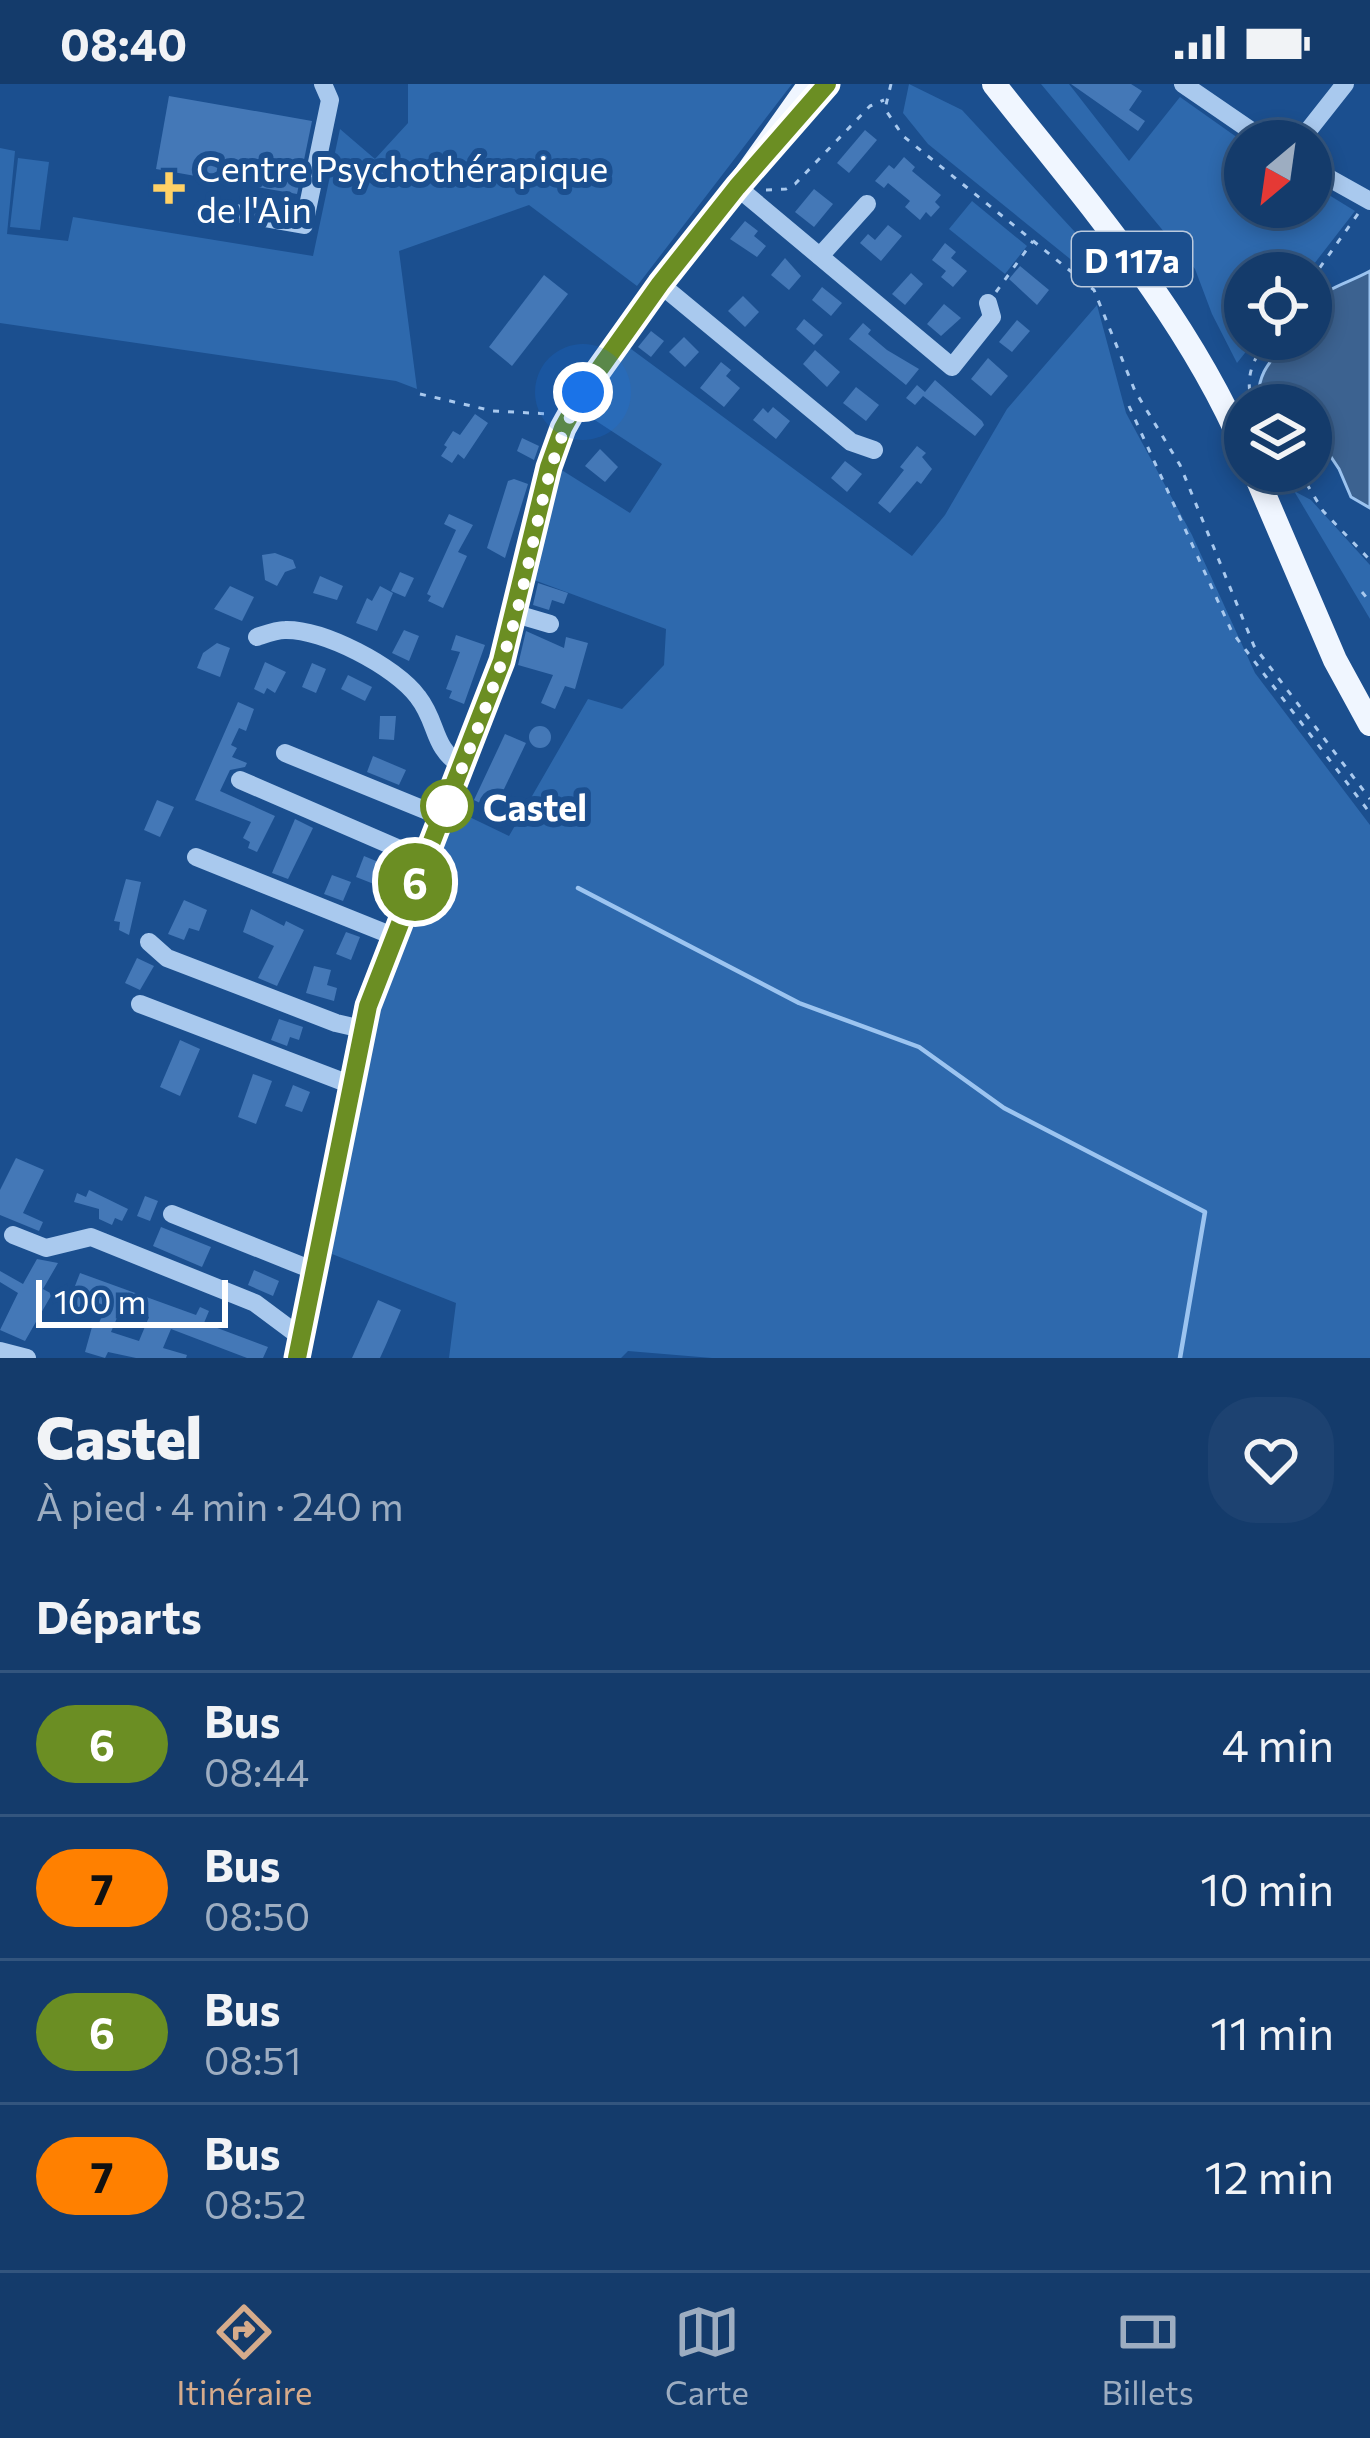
<!DOCTYPE html>
<html lang="fr">
<meta charset="utf-8">
<style>
:root{--surface:#143b6b;--page:#1d4271;--text:#f1f3f6;--muted:#9dadc1;--line:#33557e;--accent:#d6ab8b}
body{margin:0;font-family:Commissioner,sans-serif;background:var(--page);color:var(--text);height:100vh;display:flex;flex-direction:column;font-size:45px;white-space:nowrap}
*{box-sizing:border-box;margin:0}
p{font-size:39px;color:var(--muted)}
.icon{flex:none;width:66px;height:66px;fill:none;stroke:currentColor;stroke-width:2;stroke-linecap:round;stroke-linejoin:round}
.map{position:relative;height:1274px;overflow:hidden}
.panel{display:flex;flex-direction:column;background:var(--surface);flex:1}
.panel>*{flex:none}
.badge{padding:0 24px;border-radius:39px;font-size:42px;line-height:78px}
.needle{width:78px;rotate:209deg}
.tools{position:absolute;left:1224px;top:36px;display:grid;gap:24px}
.tools a{display:grid;place-items:center;width:108px;height:108px;border-radius:50%;background:var(--surface);box-shadow:0 6px 18px #0003,0 0 0 3px var(--line);font-size:60px}
.scale{position:absolute;left:36px;bottom:30px;width:192px;box-sizing:border-box;padding-left:12px;border:6px solid #fff;border-top:0;font-size:33px;line-height:42px;white-space:nowrap;color:#fff;-webkit-text-stroke:9px #1b4f8f;paint-order:stroke}
.you{position:absolute;width:60px;height:60px;margin:-30px;border:9px solid #fff;border-radius:50%;background:#1a73e8;box-shadow:0 0 0 18px #1a73e833}
.map>.badge{position:absolute;translate:-50% -50%;box-shadow:0 0 0 6px #fff}
h2{padding:0 36px;font-size:45px;line-height:108px}
.round{display:grid;place-items:center;flex:none;width:126px;height:126px;border-radius:48px;background:var(--page)}
.summary{display:flex;align-items:center;justify-content:space-between;height:204px;padding:0 36px}
h1{font-size:57px;font-weight:800;line-height:90px}
ul{padding:0;list-style:none}
li{display:flex;align-items:center;gap:36px;height:144px;padding:0 36px;border-top:3px solid var(--line)}
li div{flex:1}
li b{display:block;font-size:45px}
li em{font-style:normal}
li .badge{min-width:132px;font-weight:700;text-align:center}
.status{display:flex;justify-content:space-between;align-items:center;height:84px;padding:0 60px;background:var(--surface);direction:ltr}
.status svg{height:33px;fill:currentColor}
.tabs{display:flex;justify-content:space-around;align-items:center;height:168px;border-top:3px solid var(--line);background:var(--surface);font-size:33px;color:var(--muted)}
.tabs a{display:grid;justify-items:center;gap:6px}
.tabs .on{color:var(--accent)}
.map>svg:first-child{display:block}
.green{fill:#2e69ad}
.water{fill:#3c6290;stroke:#9cc4f0;stroke-width:3}
.lines{fill:none;stroke-linecap:round;stroke-linejoin:round}
.stream{stroke:#9cc4f0;stroke-width:4.5}
.building{fill:#4478b7;fill-rule:evenodd}
.path{stroke:#a9c9ee;stroke-width:3;stroke-dasharray:6 9;stroke-linecap:butt}
.minor{stroke:#a9c9ee;stroke-width:18}
.major{stroke:#f0f6ff;stroke-width:24}
.line-casing{stroke:#fff;stroke-width:27}
.line{stroke:#6b8e23;stroke-width:18}
.walk{stroke:#fff;stroke-width:12;stroke-dasharray:0 21.6}
.poi-dot{fill:#ffd166;stroke:#1b4f8f;stroke-width:4.5}
.stop-dot{fill:#fff;stroke:#6b8e23;stroke-width:6}
.labels{text-anchor:middle;dominant-baseline:central;stroke-width:12;stroke-linejoin:round;paint-order:stroke}
.shield{fill:#1b4f8f;stroke:#bbcadd;stroke-width:3}
.shield-label{font-size:33px;font-weight:bold;fill:#fff}
.poi-label{font-size:36px;fill:#fff;stroke:#1b4f8f;text-anchor:start}
.stop-label{font-size:36px;font-weight:bold;fill:#fff;stroke:#1b4f8f;text-anchor:start}
</style>
<div class="status"><b>08:40</b><svg viewBox="0 0 49 12"><path d="M0 12V9h3v3zM5 12V6h3v6zM10 12V3h3v9zM15 12V0h3v12zM26 1h20v11H26zM47 4h2v5h-2z"/></svg></div>
<div class="map">
<svg width="1370" height="1274" viewBox="0 0 1370 1274">
<rect width="100%" height="100%" fill="#1b4f8f"/>
<g class="green">
<path d="M 408,0 L 792,0 L 637,202 L 529,121 L 399,167 L 417,305 L 396,297 L 0,239 L 0,64 L 15,67 L 7,150 L 68,157 L 73,133 L 313,172 L 340,45 L 375,75 L 408,39 Z"/>
<path d="M 909,0 L 962,26 L 1087,161 L 1090,191 L 928,60 L 903,29 Z"/>
<path d="M 1041,0 L 1069,0 L 1129,77 L 1180,13 L 1245,59 L 1245,123 L 1311,123 L 1311,100 L 1355,127 L 1307,189 L 1245,189 L 1245,255 L 1256,255 L 1237,279 L 1212,230 L 1195,185 Z"/>
<path d="M 18,74 L 49,78 L 40,146 L 10,143 Z"/>
<path d="M 972,117 L 1027,162 L 1005,190 L 949,145 Z"/>
<path d="M 1097,221 L 1126,329 L 1192,451 L 1255,589 L 1370,741 L 1370,1274 L 712,1274 L 628,1267 L 621,1274 L 449,1274 L 456,1219 L 332,1170 L 339,1102 L 379,915 L 455,726 L 509,752 L 588,615 L 622,625 L 664,581 L 666,545 L 534,496 L 560,385 L 630,429 L 662,380 L 581,327 L 627,262 L 912,472 L 945,431 L 1007,325 Z"/>
<path d="M 1294,407 L 1311,416 L 1370,481 L 1370,535 Z"/>
</g>
<path class="water" d="M 1370,187 L 1370,424 L 1351,413 L 1339,385 L 1311,343 L 1311,321 L 1260,321 C 1254,292 1271,276 1289,255 L 1311,255 C 1311,202 1333,207 1370,187 Z"/>
<g class="lines">
<path class="stream" d="M 578,804 L 799,919 L 919,963 L 1004,1024 L 1205,1128 L 1180,1274"/>
</g>
<g class="building">
<path d="M 1071,0 L 1131,0 L 1142,7 L 1129,26 L 1145,37 L 1138,47 Z"/>
<path d="M 169,12 L 312,37 L 297,110 L 156,85 Z"/>
<path d="M 865,46 L 877,56 L 849,89 L 837,79 Z"/>
<path d="M 904,73 L 915,83 L 912,87 L 941,111 L 935,118 L 940,123 L 931,133 L 926,128 L 920,136 L 905,123 L 910,117 L 888,99 L 884,104 L 875,97 L 889,81 L 894,85 Z"/>
<path d="M 814,105 L 833,120 L 814,143 L 795,128 Z"/>
<path d="M 745,137 L 758,147 L 754,152 L 766,162 L 757,173 L 730,155 Z"/>
<path d="M 888,141 L 902,152 L 881,177 L 860,159 L 868,150 L 875,156 Z"/>
<path d="M 945,159 L 956,168 L 951,174 L 967,187 L 953,203 L 941,193 L 946,187 L 932,176 Z"/>
<path d="M 785,174 L 801,192 L 789,206 L 771,191 Z"/>
<path d="M 1020,182 L 1049,206 L 1037,221 L 1009,195 Z"/>
<path d="M 911,189 L 923,200 L 905,221 L 892,210 Z"/>
<path d="M 544,191 L 568,210 L 512,282 L 489,263 Z"/>
<path d="M 822,203 L 842,219 L 831,232 L 812,216 Z"/>
<path d="M 743,212 L 759,228 L 745,243 L 728,227 Z"/>
<path d="M 944,220 L 961,234 L 941,252 L 927,240 Z"/>
<path d="M 804,235 L 823,251 L 814,261 L 796,245 Z"/>
<path d="M 1017,236 L 1030,247 L 1012,268 L 999,258 Z"/>
<path d="M 863,239 L 871,246 L 868,250 L 887,266 L 919,285 L 906,301 L 849,255 Z"/>
<path d="M 651,247 L 664,257 L 651,273 L 638,263 Z"/>
<path d="M 684,253 L 699,268 L 685,283 L 669,268 Z"/>
<path d="M 815,266 L 840,288 L 827,303 L 803,280 Z"/>
<path d="M 988,274 L 1008,292 L 991,312 L 971,295 Z"/>
<path d="M 721,278 L 731,286 L 726,292 L 740,304 L 724,323 L 700,304 Z"/>
<path d="M 935,296 L 982,337 L 984,341 L 975,352 L 923,312 L 915,321 L 906,314 L 917,301 L 925,308 Z"/>
<path d="M 856,303 L 879,321 L 866,337 L 843,319 Z"/>
<path d="M 773,323 L 790,337 L 776,355 L 753,336 L 763,324 L 768,329 Z"/>
<path d="M 475,330 L 488,339 L 464,375 L 458,370 L 452,379 L 441,372 L 447,363 L 444,361 L 453,347 L 460,351 Z"/>
<path d="M 522,354 L 539,362 L 534,376 L 517,367 Z"/>
<path d="M 917,362 L 926,369 L 922,373 L 932,385 L 921,400 L 917,397 L 890,429 L 878,419 L 904,386 L 900,383 Z"/>
<path d="M 600,365 L 618,383 L 605,398 L 585,382 Z"/>
<path d="M 845,377 L 862,390 L 847,408 L 831,394 Z"/>
<path d="M 514,395 L 528,400 L 505,474 L 487,464 L 508,397 Z"/>
<path d="M 449,430 L 473,441 L 458,468 L 467,472 L 443,524 L 428,517 L 431,512 L 427,510 L 456,446 L 444,440 Z"/>
<path d="M 275,469 L 293,476 L 296,484 L 285,488 L 277,502 L 265,496 L 262,471 Z"/>
<path d="M 400,488 L 414,494 L 405,513 L 391,507 Z"/>
<path d="M 320,492 L 343,502 L 337,516 L 313,509 Z"/>
<path d="M 538,499 L 568,509 L 564,520 L 552,516 L 549,526 L 533,521 Z"/>
<path d="M 230,502 L 254,513 L 242,537 L 214,525 Z"/>
<path d="M 380,502 L 393,509 L 377,547 L 356,539 L 367,514 L 372,517 Z"/>
<path d="M 404,546 L 419,552 L 409,577 L 392,569 Z"/>
<path d="M 526,547 L 564,564 L 566,553 L 588,559 L 575,605 L 565,602 L 555,625 L 541,619 L 553,591 L 518,581 Z"/>
<path d="M 456,551 L 485,561 L 464,620 L 449,614 L 452,607 L 446,605 L 460,568 L 451,566 Z"/>
<path d="M 217,559 L 230,564 L 220,593 L 197,584 L 203,569 Z"/>
<path d="M 265,578 L 286,588 L 275,609 L 267,604 L 264,610 L 254,605 Z"/>
<path d="M 312,579 L 326,585 L 316,609 L 302,603 Z"/>
<path d="M 348,591 L 372,603 L 365,617 L 341,605 Z"/>
<path d="M 238,618 L 254,625 L 246,647 L 239,644 L 231,661 L 237,664 L 232,673 L 247,679 L 245,683 L 230,686 L 220,707 L 275,732 L 257,768 L 248,764 L 250,758 L 243,754 L 251,738 L 195,716 Z"/>
<path d="M 380,632 L 396,632 L 394,656 L 379,655 Z"/>
<circle cx="540" cy="653" r="11"/>
<path d="M 505,650 L 526,659 L 494,726 L 474,716 Z"/>
<path d="M 373,672 L 406,686 L 399,701 L 367,688 Z"/>
<path d="M 157,716 L 174,723 L 160,753 L 144,746 Z"/>
<path d="M 295,735 L 313,744 L 288,795 L 272,789 Z"/>
<path d="M 364,772 L 388,782 L 379,802 L 356,793 Z"/>
<path d="M 332,791 L 351,798 L 343,817 L 324,810 Z"/>
<path d="M 126,795 L 141,798 L 129,851 L 119,846 L 120,838 L 114,837 Z"/>
<path d="M 184,816 L 207,826 L 199,847 L 189,844 L 184,856 L 168,850 Z"/>
<path d="M 251,825 L 284,842 L 286,837 L 304,846 L 277,902 L 258,894 L 274,862 L 243,848 Z"/>
<path d="M 346,848 L 360,853 L 351,876 L 336,870 Z"/>
<path d="M 137,874 L 154,882 L 140,906 L 125,899 Z"/>
<path d="M 314,882 L 331,886 L 327,901 L 337,904 L 334,917 L 306,909 Z"/>
<path d="M 279,935 L 303,943 L 299,956 L 290,953 L 287,962 L 271,956 Z"/>
<path d="M 180,956 L 200,965 L 180,1012 L 160,1003 Z"/>
<path d="M 253,990 L 272,997 L 256,1040 L 238,1033 Z"/>
<path d="M 293,1001 L 310,1008 L 302,1028 L 285,1022 Z"/>
<path d="M 16,1074 L 44,1086 L 23,1129 L 43,1138 L 39,1147 L 0,1131 L 0,1106 Z"/>
<path d="M 89,1106 L 128,1125 L 122,1137 L 115,1134 L 112,1141 L 99,1135 L 99,1125 L 74,1118 L 77,1109 L 86,1113 Z"/>
<path d="M 145,1112 L 158,1117 L 150,1137 L 137,1132 Z"/>
<path d="M 161,1143 L 211,1163 L 202,1183 L 153,1162 Z"/>
<path d="M 37,1175 L 58,1179 L 43,1205 L 52,1210 L 25,1257 L 0,1246 L 18,1209 L 0,1198 L 0,1187 L 23,1200 Z"/>
<path d="M 254,1186 L 279,1197 L 273,1212 L 248,1201 Z"/>
<path d="M 80,1189 L 196,1231 L 200,1223 L 209,1227 L 204,1239 L 268,1263 L 263,1274 L 247,1274 L 171,1245 L 163,1264 L 187,1271 L 186,1274 L 136,1274 L 108,1268 L 105,1274 L 85,1268 L 92,1243 L 97,1244 L 106,1222 L 85,1214 L 81,1225 L 68,1220 ZM 122,1222 L 149,1233 L 139,1257 L 111,1248 Z"/>
<path d="M 378,1216 L 401,1226 L 385,1263 L 380,1274 L 352,1274 Z"/>
</g>
<g class="lines">
<g class="path">
<path d="M 891,0 L 885,25 L 903,52 L 1094,206 L 1135,307 L 1180,381 L 1254,562 L 1370,715"/>
<path d="M 766,106 L 786,105 L 795,100 L 870,22 L 884,16"/>
<path d="M 1311,196 L 1360,127"/>
<path d="M 996,208 L 1033,157"/>
<path d="M 420,310 L 493,327 L 550,330"/>
<path d="M 1253,321 C 1244,294 1252,277 1268,255"/>
<path d="M 1129,322 L 1232,548 L 1370,729"/>
<path d="M 1299,387 L 1323,427 L 1370,476"/>
<path d="M 1362,508 L 1370,518"/>
</g>
<g class="minor">
<path d="M 1183,0 L 1266,57"/>
<path d="M 1300,57 L 1345,0"/>
<path d="M 1311,84 L 1370,117"/>
<path d="M 737,103 L 952,283 L 992,233 L 988,219"/>
<path d="M 230,128 L 304,141 L 330,16 L 323,0"/>
<path d="M 820,172 L 867,120"/>
<path d="M 660,200 L 851,358 L 874,366"/>
<path d="M 516,530 L 550,540"/>
<path d="M 257,553 C 266,550 276,546 285,546 C 323,545 395,582 418,613 C 439,640 431,663 463,683"/>
<path d="M 285,669 L 442,733"/>
<path d="M 240,696 L 425,776"/>
<path d="M 196,773 L 393,852"/>
<path d="M 149,858 L 167,874 L 336,939 L 362,945"/>
<path d="M 140,920 L 349,1000"/>
<path d="M 172,1130 L 315,1187"/>
<path d="M 13,1151 L 46,1164 L 91,1153 L 255,1219 L 302,1254"/>
<path d="M 0,1267 L 27,1274"/>
</g>
<g class="major">
<path d="M 994,0 C 1086,117 1186,229 1245,367"/>
<path d="M 1254,387 L 1335,576 L 1370,640"/>
<path d="M 297,1274 L 367,922 L 502,577 L 549,383 L 564,343 L 583,308 L 660,200 L 737,103 L 810,0"/>
</g>
</g>
<g class="lines">
<defs>
<path id="line" d="M 297,1274 L 368,922 L 502,577 L 549,383 L 563,344 L 583,308 L 660,200 L 737,103 L 827,0"/>
</defs>
<use href="#line" class="line-casing"/>
<use href="#line" class="line"/>
<path class="walk" d="M 447,722 L 442,733 C 469,667 497,600 516,531 C 537,455 543,377 583,308"/>
</g>
<path class="poi-dot" d="M163 86h12v12h12v12h-12v12h-12v-12h-12v-12h12z"/>
<circle class="stop-dot" cx="447" cy="722" r="24"/>
<g class="labels">
<rect class="shield" x="1072" y="148" width="120" height="54" rx="9"/>
<g class="shield-label">
<text x="1132" y="175">D 117a</text>
</g>
<g class="poi-label">
<text x="196" y="83">Centre Psychothérapique<tspan x="196" dy="41">de l'Ain</tspan></text>
</g>
<g class="stop-label">
<text x="483" y="722">Castel</text>
</g>
</g>
</svg>
<div class="tools">
<a><svg class="needle" viewBox="-14 -14 28 28"><path d="M0-13l5 13h-10z" fill="#e53935"/><path d="M0 13l5-13h-10z" fill="#9dadc1"/></svg></a>
<a><svg class="icon" aria-label="locate" viewBox="0 0 24 24"><circle cx="12" cy="12" r="6"/><path d="M12 2v4M12 18v4M2 12h4M18 12h4"/></svg></a>
<a><svg class="icon" aria-label="layers" viewBox="0 0 24 24"><path d="M12 4l9 5-9 5-9-5zM3 14l9 5 9-5"/></svg></a>
</div>
<div class="scale">100 m</div>
<div class="you" style="left:583px;top:308px"></div>
<b class="badge" style="left:415px;top:798px;background:#6b8e23;color:#fff">6</b>
</div>
<section class="panel">
<div class="summary"><div><h1>Castel</h1><p>À pied · 4 min · 240 m</p></div><a class="round"><svg class="icon" aria-label="heart" viewBox="0 0 24 24"><path d="M12 20l-8-8c-3-5 5-10 8-4 3-6 11-1 8 4z"/></svg></a></div>
<h2>Départs</h2>
<ul>
<li><span class="badge" style="background:#6b8e23;color:#fff">6</span><div><b>Bus</b><p>08:44</p></div><em>4 min</em></li>
<li><span class="badge" style="background:#ff8000;color:#111">7</span><div><b>Bus</b><p>08:50</p></div><em>10 min</em></li>
<li><span class="badge" style="background:#6b8e23;color:#fff">6</span><div><b>Bus</b><p>08:51</p></div><em>11 min</em></li>
<li><span class="badge" style="background:#ff8000;color:#111">7</span><div><b>Bus</b><p>08:52</p></div><em>12 min</em></li>
</ul>
</section>
<nav class="tabs">
<a class="on"><svg class="icon" aria-label="directions" viewBox="0 0 24 24"><path d="M12 3l9 9-9 9-9-9zM9 14v-3h6M13 9l2 2-2 2"/></svg>Itinéraire</a>
<a><svg class="icon" aria-label="map" viewBox="0 0 24 24"><path d="M3 6l6-2 6 2 6-2v14l-6 2-6-2-6 2zM9 4v14M15 6v14"/></svg>Carte</a>
<a><svg class="icon" aria-label="tickets" viewBox="0 0 24 24"><path d="M3 7h18v10H3zM15 7v10"/></svg>Billets</a>
</nav>
